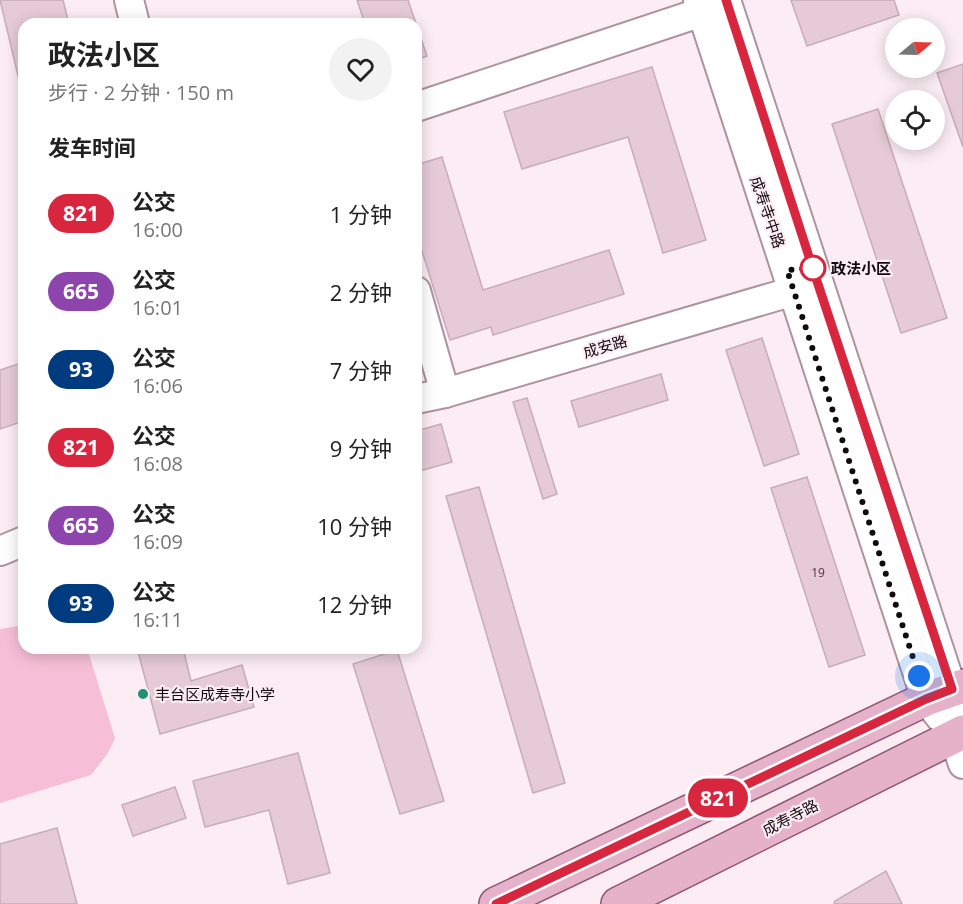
<!DOCTYPE html>
<html lang="zh">
<meta charset="utf-8">
<style>
:root{--surface:#fff;--page:#f2f2f2;--text:#222;--muted:#767676}
body{margin:0;font-family:"Open Sans","Noto Sans SC",sans-serif;background:var(--page);color:var(--text);height:100vh;display:flex;flex-direction:column;font-size:22px;white-space:nowrap}
*{box-sizing:border-box;margin:0}
p{font-size:20px;color:var(--muted)}
.icon{flex:none;width:33px;height:33px;fill:none;stroke:currentColor;stroke-width:2;stroke-linecap:round;stroke-linejoin:round}
.map{position:relative;flex:1;overflow:hidden}
.side{position:absolute;left:18px;top:18px;width:404px;height:636px;display:flex;flex-direction:column;background:var(--surface);border-radius:18px;box-shadow:0 3px 15px #0003}
.side>*{flex:none}
.badge{padding:0 12px;border-radius:20px;font-size:21px;line-height:39px}
.needle{width:39px;rotate:71deg}
.fabs{position:absolute;left:885px;top:18px;display:grid;gap:12px}
.fabs a{display:grid;place-items:center;width:60px;height:60px;border-radius:50%;background:var(--surface);box-shadow:0 3px 15px #0003;font-size:30px}
.you{position:absolute;width:30px;height:30px;margin:-15px;border:4px solid #fff;border-radius:50%;background:#1a73e8;box-shadow:0 0 0 9px #1a73e833}
.map>.badge{position:absolute;translate:-50% -50%;box-shadow:0 0 0 3px #fff}
h2{padding:0 30px;font-size:22px;line-height:54px}
.round{display:grid;place-items:center;flex:none;width:63px;height:63px;border-radius:32px;background:var(--page)}
.head{display:flex;align-items:center;justify-content:space-between;height:102px;padding:0 30px}
h1{font-size:28px;font-weight:700;line-height:45px}
ul{padding:0;list-style:none}
li{display:flex;align-items:center;gap:18px;height:78px;padding:0 30px}
li div{flex:1}
li b{display:block;font-size:22px}
li em{font-style:normal}
li .badge{min-width:66px;font-weight:700;text-align:center}
.map>svg:first-child{display:block}
.green{fill:#f7bfd7}
.building{fill:#e6cbd6;stroke:#c6adb8;stroke-width:1.5}
.lines{fill:none;stroke-linecap:round;stroke-linejoin:round}
.minor-casing{stroke:#ad949e;stroke-width:32}
.major-casing{stroke:#8f5570;stroke-width:36}
.minor{stroke:#fff;stroke-width:28}
.major{stroke:#e5b2ca;stroke-width:33}
.line-casing{stroke:#fff;stroke-width:14}
.line{stroke:#d7263d;stroke-width:9}
.walk{stroke:#120a0d;stroke-width:6;stroke-dasharray:0 10.8}
.stop-dot{fill:#fff;stroke:#d7263d;stroke-width:3}
.poi-dot{fill:#209274;stroke:#fcecf3;stroke-width:2}
.labels{text-anchor:middle;dominant-baseline:central;stroke-width:4.5;stroke-linejoin:round;paint-order:stroke}
.number-label{font-size:12px;fill:#473a3f}
.street-label{font-size:15px;fill:#120a0d;stroke:#fcecf3}
.stop-label{font-size:15px;font-weight:bold;fill:#120a0d;stroke:#fcecf3;text-anchor:start}
.poi-label{font-size:15px;fill:#120a0d;stroke:#fcecf3;text-anchor:start}
</style>
<div class="map">
<svg width="963" height="904" viewBox="0 0 963 904">
<rect width="100%" height="100%" fill="#fcecf3"/>
<path class="green" d="M 24,625 L 24,648 L 87,648 L 115,738 L 108,753 L 91,775 L 0,803 L 0,629 Z"/>
<g class="building">
<path d="M 0,0 L 63,0 L 69,24 L 24,24 L 24,101 Z"/>
<path d="M 357,0 L 408,0 L 427,56 L 416,60 L 416,24 L 365,24 Z"/>
<path d="M 791,0 L 894,0 L 899,15 L 807,46 Z"/>
<path d="M 963,64 L 963,147 L 937,73 Z"/>
<path d="M 652,67 L 706,240 L 663,253 L 628,137 L 522,169 L 504,112 Z"/>
<path d="M 878,109 L 947,318 L 901,333 L 832,124 Z"/>
<path d="M 442,157 L 483,290 L 609,250 L 624,294 L 493,335 L 491,327 L 450,340 L 416,232 L 416,165 Z"/>
<path d="M 762,338 L 799,454 L 764,466 L 726,350 Z"/>
<path d="M 24,362 L 24,421 L 0,429 L 0,370 Z"/>
<path d="M 661,374 L 668,400 L 579,427 L 571,401 Z"/>
<path d="M 527,398 L 557,494 L 543,499 L 513,402 Z"/>
<path d="M 441,424 L 452,462 L 416,472 L 416,431 Z"/>
<path d="M 807,477 L 865,655 L 829,667 L 771,488 Z"/>
<path d="M 479,487 L 565,783 L 533,793 L 446,496 Z"/>
<path d="M 137,648 L 183,648 L 191,681 L 242,665 L 254,707 L 160,734 Z"/>
<path d="M 397,650 L 444,801 L 400,814 L 353,664 Z"/>
<path d="M 298,753 L 330,873 L 288,884 L 269,810 L 205,827 L 193,781 Z"/>
<path d="M 175,787 L 186,818 L 133,836 L 122,805 Z"/>
<path d="M 57,828 L 77,904 L 0,904 L 0,844 Z"/>
<path d="M 886,871 L 902,904 L 834,904 L 835,901 Z"/>
</g>
<g class="lines">
<defs>
<g id="minor">
<path d="M 129,0 L 135,24"/>
<path d="M 698,0 L 926,699 L 940,717"/>
<path d="M 726,0 L 952,689 L 953,735 L 963,764"/>
<path d="M 416,107 L 702,12"/>
<path d="M 416,291 L 445,393"/>
<path d="M 416,399 L 445,393 L 794,291"/>
<path d="M 0,551 L 24,541"/>
</g>
<g id="major">
<path d="M 496,904 L 926,699 L 963,686"/>
<path d="M 618,904 L 963,732"/>
</g>
</defs>
<use href="#minor" class="minor-casing"/>
<use href="#major" class="major-casing"/>
<use href="#minor" class="minor"/>
<use href="#major" class="major"/>
</g>
<g class="lines">
<defs>
<path id="line" d="M 496,904 L 926,699 L 952,689 L 813,269 L 726,0"/>
</defs>
<use href="#line" class="line-casing"/>
<use href="#line" class="line"/>
<path class="walk" d="M 813,268 L 787,270 L 919,676"/>
</g>
<circle class="stop-dot" cx="813" cy="268" r="12"/>
<circle class="poi-dot" cx="143" cy="694" r="6"/>
<g class="labels">
<g class="number-label">
<text x="818" y="572">19</text>
</g>
<g class="street-label">
<text transform="translate(768 212) rotate(71)">成寿寺中路</text>
<text transform="translate(605 346) rotate(-16)">成安路</text>
<text transform="translate(790 817) rotate(-27)">成寿寺路</text>
</g>
<g class="stop-label">
<text x="831" y="268">政法小区</text>
</g>
<g class="poi-label">
<text x="155" y="694">丰台区成寿寺小学</text>
</g>
</g>
</svg>
<div class="fabs">
<a><svg class="needle" viewBox="-14 -14 28 28"><path d="M0-13l5 13h-10z" fill="#e53935"/><path d="M0 13l5-13h-10z" fill="#767676"/></svg></a>
<a><svg class="icon" aria-label="locate" viewBox="0 0 24 24"><circle cx="12" cy="12" r="6"/><path d="M12 2v4M12 18v4M2 12h4M18 12h4"/></svg></a>
</div>
<div class="you" style="left:919px;top:676px"></div>
<b class="badge" style="left:718px;top:798px;background:#d7263d;color:#fff">821</b>
<section class="side">
<div class="head"><div><h1>政法小区</h1><p>步行 · 2 分钟 · 150 m</p></div><a class="round"><svg class="icon" aria-label="heart" viewBox="0 0 24 24"><path d="M12 20l-8-8c-3-5 5-10 8-4 3-6 11-1 8 4z"/></svg></a></div>
<h2>发车时间</h2>
<ul>
<li><span class="badge" style="background:#d7263d;color:#fff">821</span><div><b>公交</b><p>16:00</p></div><em>1 分钟</em></li>
<li><span class="badge" style="background:#8e44ad;color:#fff">665</span><div><b>公交</b><p>16:01</p></div><em>2 分钟</em></li>
<li><span class="badge" style="background:#003b80;color:#fff">93</span><div><b>公交</b><p>16:06</p></div><em>7 分钟</em></li>
<li><span class="badge" style="background:#d7263d;color:#fff">821</span><div><b>公交</b><p>16:08</p></div><em>9 分钟</em></li>
<li><span class="badge" style="background:#8e44ad;color:#fff">665</span><div><b>公交</b><p>16:09</p></div><em>10 分钟</em></li>
<li><span class="badge" style="background:#003b80;color:#fff">93</span><div><b>公交</b><p>16:11</p></div><em>12 分钟</em></li>
</ul>
</section>
</div>
